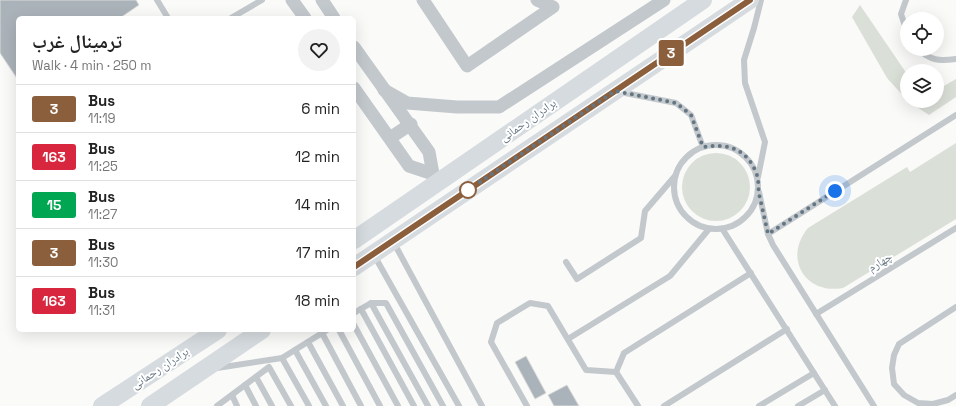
<!DOCTYPE html>
<meta charset="utf-8">
<style>
:root{--surface:#fff;--page:#f2f2f2;--text:#222;--muted:#767676;--line:#e0e0e0}
body{margin:0;font-family:"Space Grotesk","Noto Naskh Arabic",sans-serif;background:var(--page);color:var(--text);height:100vh;display:flex;flex-direction:column;font-size:15px;white-space:nowrap}
*{box-sizing:border-box;margin:0}
p{font-size:13px;color:var(--muted)}
.icon{flex:none;width:22px;height:22px;fill:none;stroke:currentColor;stroke-width:2;stroke-linecap:round;stroke-linejoin:round}
.map{position:relative;flex:1;overflow:hidden}
.drawer{position:absolute;left:16px;top:16px;width:340px;height:316px;display:flex;flex-direction:column;background:var(--surface);border-radius:6px;box-shadow:0 4px 16px #0002}
.drawer>*{flex:none}
.badge{padding:0 8px;border-radius:3px;font-size:14px;line-height:26px}
.buttons{position:absolute;left:900px;top:12px;display:grid;gap:8px}
.buttons a{display:grid;place-items:center;width:44px;height:44px;border-radius:50%;background:var(--surface);box-shadow:0 4px 16px #0002;font-size:20px}
.you{position:absolute;width:20px;height:20px;margin:-10px;border:3px solid #fff;border-radius:50%;background:#1a73e8;box-shadow:0 0 0 6px #1a73e833}
.map>.badge{position:absolute;translate:-50% -50%;box-shadow:0 0 0 2px #fff}
.round{display:grid;place-items:center;flex:none;width:42px;height:42px;border-radius:21px;background:var(--page)}
.head{display:flex;align-items:center;justify-content:space-between;height:68px;padding:0 16px}
h1{font-size:19px;font-weight:800;line-height:30px}
ul{padding:0;list-style:none}
li{display:flex;align-items:center;gap:12px;height:48px;padding:0 16px;border-top:1px solid var(--line)}
li div{flex:1}
li b{display:block;font-size:15px}
li em{font-style:normal}
li .badge{min-width:44px;font-weight:700;text-align:center}
.map>svg:first-child{display:block}
.green{fill:#dadfd7}
.building{fill:#aab3b9;stroke:#dcdcda}
.lines{fill:none;stroke-linecap:round;stroke-linejoin:round}
.lane{stroke:#c3c8cc;stroke-width:6}
.street{stroke:#c3c8cc;stroke-width:13}
.secondary{stroke:#d6dbdf;stroke-width:18}
.line-casing{stroke:#fff;stroke-width:9}
.line{stroke:#8b5e3c;stroke-width:6}
.walk{stroke:#657683;stroke-width:4;stroke-dasharray:0 7.2}
.stop-dot{fill:#fff;stroke:#8b5e3c;stroke-width:2}
.labels{text-anchor:middle;dominant-baseline:central;stroke-width:4;stroke-linejoin:round;paint-order:stroke}
.street-label{font-size:12px;fill:#657683;stroke:#fff}
</style>
<div class="map">
<svg width="956" height="406" viewBox="0 0 956 406">
<rect width="100%" height="100%" fill="#fafaf8"/>
<g class="green">
<path d="M 860,5 L 907,74 L 907,100 L 887,78 L 852,17 Z"/>
<path d="M 956,79 L 956,97 L 929,115 L 908,101 L 937,101 L 937,90 Z"/>
<path d="M 956,143 L 956,219 L 843,288 C 805,295 783,258 808,228 L 907,167 L 910,172 Z"/>
<circle cx="716" cy="187" r="34"/>
</g>
<g class="building">
<path d="M 0,0 L 136,0 L 139,5 L 120,18 L 18,18 L 18,80 L 0,53 Z"/>
<path d="M 526,356 L 546,393 L 535,399 L 515,362 Z"/>
<path d="M 567,385 L 579,406 L 554,406 L 548,395 Z"/>
</g>
<g class="lines">
<g class="lane">
<path d="M 157,0 L 168,18"/>
<path d="M 906,0 L 901,14 L 907,32"/>
<path d="M 231,18 L 262,0"/>
<path d="M 918,49 C 931,61 939,61 956,59"/>
<path d="M 620,92 L 676,103 L 691,115 L 703,147"/>
<circle cx="716" cy="187" r="42"/>
<path d="M 758,177 L 765,142 L 745,83 L 744,60 L 754,28 L 761,0"/>
<path d="M 759,192 L 768,234 L 773,245 L 874,406"/>
<path d="M 723,230 L 835,406"/>
<path d="M 768,234 L 956,115"/>
<path d="M 394,243 L 482,406"/>
<path d="M 374,255 L 459,406"/>
<path d="M 566,262 L 577,279 L 641,238 L 645,211 L 675,176"/>
<path d="M 371,303 L 428,406"/>
<path d="M 956,307 L 899,344 L 894,355 L 892,368 L 894,384 L 904,395 L 918,403 L 933,404 L 948,400 L 956,395"/>
<path d="M 361,309 L 414,406"/>
<path d="M 354,313 L 371,303 L 386,303 L 443,406"/>
<path d="M 816,314 L 956,228"/>
<path d="M 354,325 L 398,406"/>
<path d="M 339,330 L 380,406"/>
<path d="M 322,333 L 361,406"/>
<path d="M 568,339 L 670,276 L 709,229"/>
<path d="M 308,342 L 343,406"/>
<path d="M 295,350 L 326,406"/>
<path d="M 282,358 L 309,406"/>
<path d="M 217,368 L 282,358 L 327,330"/>
<path d="M 616,372 L 624,353 L 751,273"/>
<path d="M 616,372 L 638,406"/>
<path d="M 256,377 L 272,406"/>
<path d="M 245,385 L 256,406"/>
<path d="M 232,395 L 237,406"/>
<path d="M 217,406 L 269,367 L 291,406"/>
<path d="M 527,406 L 491,342 L 497,323 L 530,303 L 548,306 L 586,370 L 616,372"/>
<path d="M 664,406 L 787,329"/>
<path d="M 759,406 L 814,373"/>
<path d="M 798,406 L 825,390"/>
</g>
<g class="street">
<path d="M 292,0 L 305,18"/>
<path d="M 322,0 L 334,18"/>
<path d="M 423,0 L 467,66 L 553,7 L 537,0"/>
<path d="M 354,47 L 429,152 L 433,174 L 439,182"/>
<path d="M 354,88 L 409,166 L 433,174"/>
<path d="M 384,90 L 407,103 L 457,107 L 499,107 L 664,0"/>
<path d="M 390,138 L 411,124"/>
</g>
<g class="secondary">
<path d="M 354,240 L 703,0"/>
<path d="M 354,267 L 750,0"/>
<path d="M 102,406 L 218,330"/>
<path d="M 150,406 L 262,330"/>
</g>
</g>
<g class="lines">
<defs>
<path id="line" d="M 354,267 L 750,0"/>
</defs>
<use href="#line" class="line-casing"/>
<use href="#line" class="line"/>
<path class="walk" d="M 468,190 L 615,91 L 676,103 L 691,115 L 703,147 C 728,143 748,149 757,175 C 759,181 758,188 759,194 C 762,207 765,220 768,234 L 835,191"/>
</g>
<circle class="stop-dot" cx="468" cy="190" r="8"/>
<g class="labels">
<g class="street-label">
<text transform="translate(528 120) rotate(-35)">برادران رحمانی</text>
<text transform="translate(880 262) rotate(-31)">چهارم</text>
<text transform="translate(160 368) rotate(-33)">برادران رحمانی</text>
</g>
</g>
</svg>
<div class="buttons">
<a><svg class="icon" aria-label="locate" viewBox="0 0 24 24"><circle cx="12" cy="12" r="6"/><path d="M12 2v4M12 18v4M2 12h4M18 12h4"/></svg></a>
<a><svg class="icon" aria-label="layers" viewBox="0 0 24 24"><path d="M12 4l9 5-9 5-9-5zM3 14l9 5 9-5"/></svg></a>
</div>
<div class="you" style="left:835px;top:191px"></div>
<b class="badge" style="left:671px;top:53px;background:#8b5e3c;color:#fff">3</b>
<section class="drawer">
<div class="head"><div><h1>ترمینال غرب</h1><p>Walk · 4 min · 250 m</p></div><a class="round"><svg class="icon" aria-label="heart" viewBox="0 0 24 24"><path d="M12 20l-8-8c-3-5 5-10 8-4 3-6 11-1 8 4z"/></svg></a></div>
<ul>
<li><span class="badge" style="background:#8b5e3c;color:#fff">3</span><div><b>Bus</b><p>11:19</p></div><em>6 min</em></li>
<li><span class="badge" style="background:#d7263d;color:#fff">163</span><div><b>Bus</b><p>11:25</p></div><em>12 min</em></li>
<li><span class="badge" style="background:#00a651;color:#fff">15</span><div><b>Bus</b><p>11:27</p></div><em>14 min</em></li>
<li><span class="badge" style="background:#8b5e3c;color:#fff">3</span><div><b>Bus</b><p>11:30</p></div><em>17 min</em></li>
<li><span class="badge" style="background:#d7263d;color:#fff">163</span><div><b>Bus</b><p>11:31</p></div><em>18 min</em></li>
</ul>
</section>
</div>
